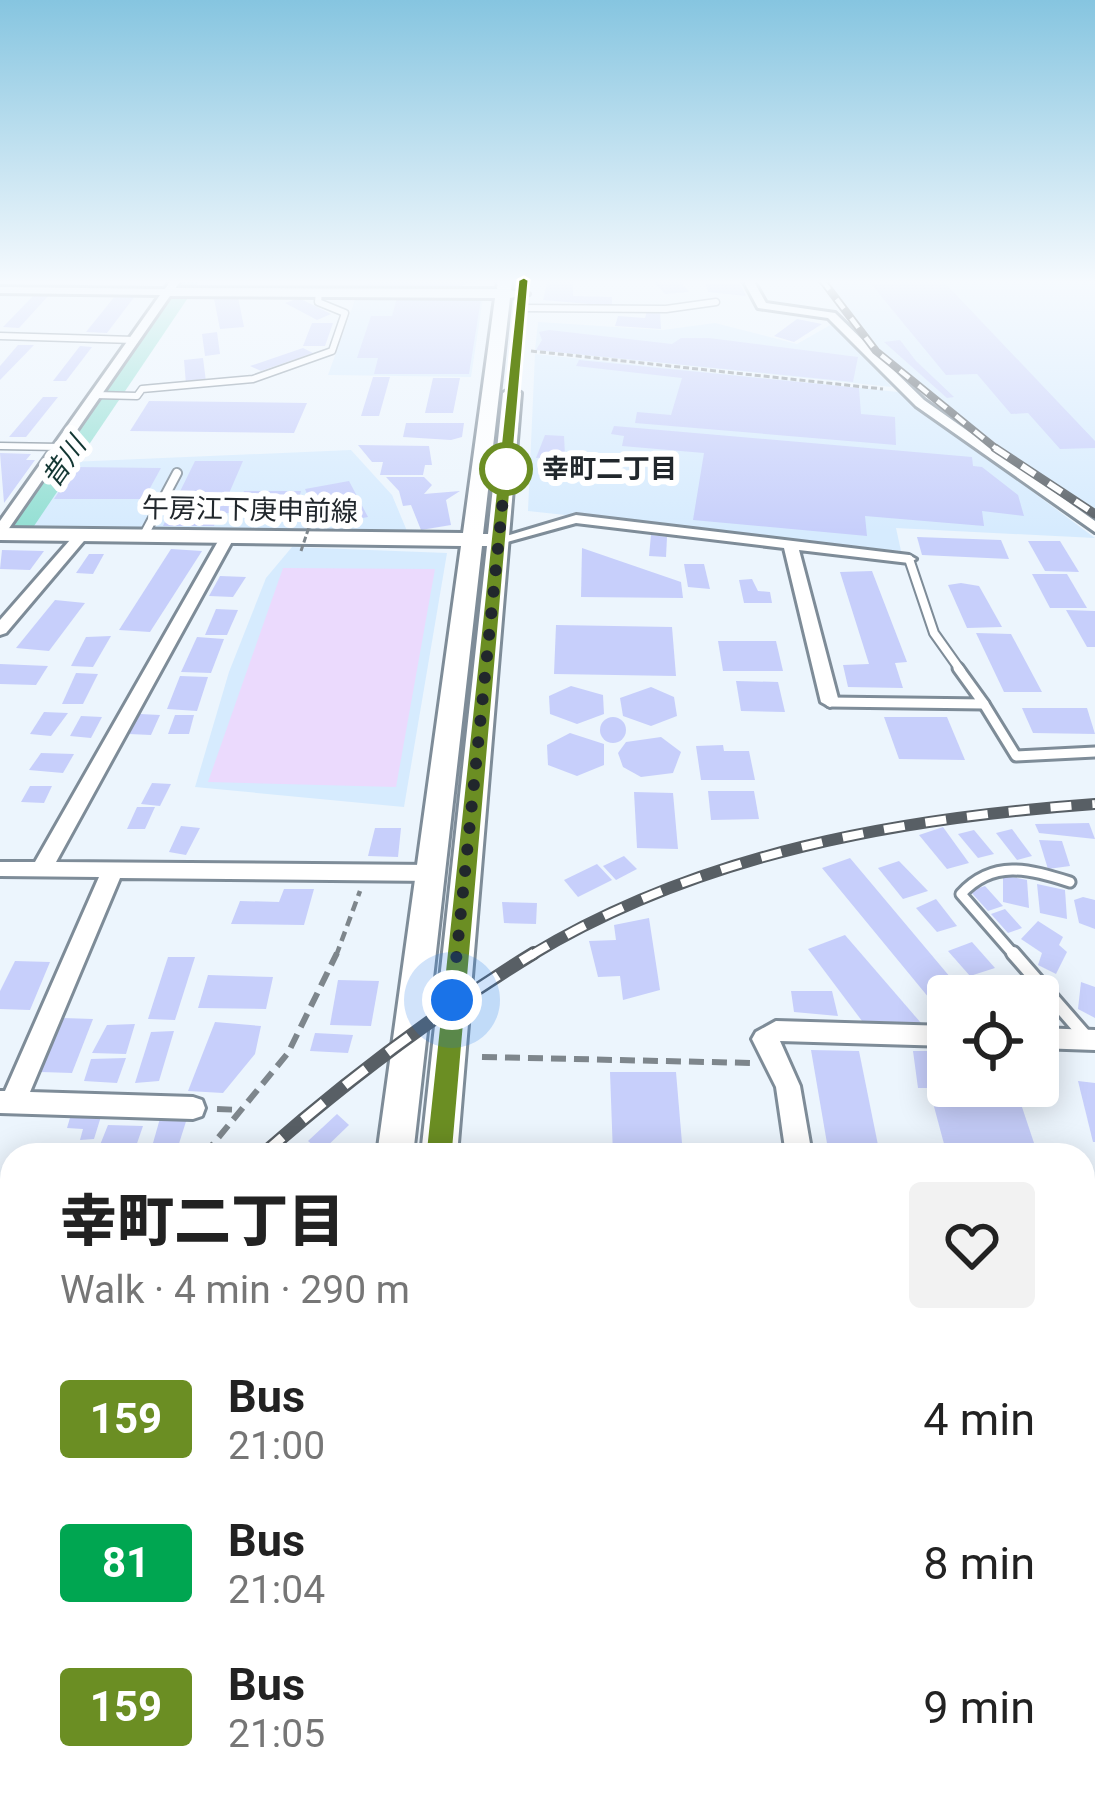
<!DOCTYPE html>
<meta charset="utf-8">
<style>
:root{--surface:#fff;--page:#f2f2f2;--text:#222;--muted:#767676}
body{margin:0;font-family:Roboto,"Noto Sans JP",sans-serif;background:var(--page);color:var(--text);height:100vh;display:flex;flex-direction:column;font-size:45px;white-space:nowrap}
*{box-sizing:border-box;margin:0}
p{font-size:39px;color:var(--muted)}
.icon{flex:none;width:66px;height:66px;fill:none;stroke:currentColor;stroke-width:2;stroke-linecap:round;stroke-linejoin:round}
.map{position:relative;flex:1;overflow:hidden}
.side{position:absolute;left:0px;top:1143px;width:1095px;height:663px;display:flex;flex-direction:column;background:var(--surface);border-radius:36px 36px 0 0;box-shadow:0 6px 30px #0003}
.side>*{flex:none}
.badge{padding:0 24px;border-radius:9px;font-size:42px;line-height:78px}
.buttons{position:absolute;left:927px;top:975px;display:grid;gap:24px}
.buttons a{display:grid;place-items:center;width:132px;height:132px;border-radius:12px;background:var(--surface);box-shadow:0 6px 30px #0003;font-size:60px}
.you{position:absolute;width:60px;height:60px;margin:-30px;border:9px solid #fff;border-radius:50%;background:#1a73e8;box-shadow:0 0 0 18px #1a73e833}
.map>.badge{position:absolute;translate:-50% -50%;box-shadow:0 0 0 6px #fff}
.round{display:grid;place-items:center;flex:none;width:126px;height:126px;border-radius:12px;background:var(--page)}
.headline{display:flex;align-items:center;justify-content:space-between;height:204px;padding:0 60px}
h1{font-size:57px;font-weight:800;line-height:90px}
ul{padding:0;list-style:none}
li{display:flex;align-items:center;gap:36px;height:144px;padding:0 60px}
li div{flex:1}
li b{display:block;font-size:45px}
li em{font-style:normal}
li .badge{min-width:132px;font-weight:700;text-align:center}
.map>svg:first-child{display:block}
.built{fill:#d6ebfe}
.green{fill:#ebdafd}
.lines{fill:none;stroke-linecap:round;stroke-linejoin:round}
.river{fill:#93dfd3;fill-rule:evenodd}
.building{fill:#c7cffb}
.lane-far4-casing{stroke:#7e8c98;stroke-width:9}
.lane-far3-casing{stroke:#7e8c98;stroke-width:12}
.lane-far2-casing{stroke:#7e8c98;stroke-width:15}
.lane-far1-casing{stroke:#7e8c98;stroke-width:18}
.lane-casing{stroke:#7e8c98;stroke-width:22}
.street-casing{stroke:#7e8c98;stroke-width:6}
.secondary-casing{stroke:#7e8c98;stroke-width:6}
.path-far3{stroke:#7e868c;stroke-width:3;stroke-dasharray:6 3;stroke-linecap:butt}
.path-far2{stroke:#7e868c;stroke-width:4.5;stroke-dasharray:10 6;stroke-linecap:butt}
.path-far1{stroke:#7e868c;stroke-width:6;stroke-dasharray:15 8;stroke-linecap:butt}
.path{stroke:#7e868c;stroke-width:8;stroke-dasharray:18 9;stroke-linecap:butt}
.lane-far4{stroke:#fff;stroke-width:6}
.lane-far3{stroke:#fff;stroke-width:8}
.lane-far2{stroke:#fff;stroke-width:9}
.lane-far1{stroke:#fff;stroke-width:12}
.lane{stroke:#fff;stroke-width:16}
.street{fill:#fff;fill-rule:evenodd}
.secondary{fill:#fff;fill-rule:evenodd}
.rail-far4-casing{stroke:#585f65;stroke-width:8}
.rail-far3-casing{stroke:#585f65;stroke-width:9}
.rail-far2-casing{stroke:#585f65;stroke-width:12}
.rail-far1-casing{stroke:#585f65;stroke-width:14}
.rail-casing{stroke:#585f65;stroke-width:16}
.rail-far4{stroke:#fff;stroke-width:4.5;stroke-dasharray:12;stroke-linecap:butt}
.rail-far3{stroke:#fff;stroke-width:6;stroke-dasharray:16;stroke-linecap:butt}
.rail-far2{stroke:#fff;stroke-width:8;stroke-dasharray:21;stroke-linecap:butt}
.rail-far1{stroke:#fff;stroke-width:9;stroke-dasharray:27;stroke-linecap:butt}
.rail{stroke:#fff;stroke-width:12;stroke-dasharray:34;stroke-linecap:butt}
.path-bridge{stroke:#7e868c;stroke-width:3;stroke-dasharray:6 3;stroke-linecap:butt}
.line{fill:#6b8e23;stroke:#fff;stroke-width:3}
.walk{stroke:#21272c;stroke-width:12;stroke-dasharray:0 21.6}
.stop-dot{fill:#fff;stroke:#6b8e23;stroke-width:6}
.labels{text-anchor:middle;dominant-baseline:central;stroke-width:12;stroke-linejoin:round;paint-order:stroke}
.far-water-label{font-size:27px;font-style:italic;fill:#133733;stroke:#fff}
.far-stop-label{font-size:27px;font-weight:bold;fill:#21272c;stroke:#fff;text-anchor:start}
.far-street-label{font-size:27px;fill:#21272c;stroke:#fff}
</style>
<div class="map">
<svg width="1095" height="1805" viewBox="0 0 1095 1805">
<rect width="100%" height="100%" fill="#ecf5fd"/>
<g class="built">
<path d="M 817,280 L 1095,280 L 1095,519 L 988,447 L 887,364 Z"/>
<path d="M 356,297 L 483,298 L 471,377 L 328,375 Z"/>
<path d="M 538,322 L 663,330 L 715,323 L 797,344 L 832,324 L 892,387 L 535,350 Z"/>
<path d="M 535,354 L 898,392 L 1095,538 L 896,528 L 901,551 L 528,511 Z"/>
<path d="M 351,450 L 392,495 L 407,531 L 29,526 L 70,462 Z"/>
<path d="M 292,547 L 447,553 L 404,807 L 195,787 L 229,672 L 266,578 Z"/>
</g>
<path class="green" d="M 283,568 L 435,569 L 396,787 L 208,782 Z"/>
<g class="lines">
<path class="river" d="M 180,280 L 200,280 L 30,532 L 10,532 L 6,526 Z"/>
</g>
<g class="building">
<path d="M 369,280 L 484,280 L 454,287 L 451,299 L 481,299 L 469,374 L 374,374 L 378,358 L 357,358 L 371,316 L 392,316 L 397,298 L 445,299 L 448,287 L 366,286 Z"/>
<path d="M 548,280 L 573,280 L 573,296 L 612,297 L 612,306 L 543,300 Z"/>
<path d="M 652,280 L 678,280 L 689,292 L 665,294 Z"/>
<path d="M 895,280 L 942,280 L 1095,441 L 1095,448 L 1060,449 L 1028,413 L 1011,414 L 977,374 L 946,375 L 871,284 L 898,283 Z"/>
<path d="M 705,283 L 741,285 L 746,296 L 708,292 Z"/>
<path d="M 34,295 L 49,295 L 19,328 L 3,327 Z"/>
<path d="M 115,296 L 135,296 L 107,333 L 86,332 Z"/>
<path d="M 238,297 L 244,327 L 220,329 L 214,299 Z"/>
<path d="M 299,298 L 331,314 L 317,320 L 285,303 Z"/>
<path d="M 647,311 L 660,312 L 661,329 L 615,326 L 618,316 L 645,318 Z"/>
<path d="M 797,319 L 822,324 L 794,342 L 774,336 Z"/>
<path d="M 312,323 L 333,323 L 325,346 L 303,346 Z"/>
<path d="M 549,330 L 672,344 L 681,338 L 709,338 L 858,357 L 853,382 L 536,350 L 542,340 L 539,332 Z"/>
<path d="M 217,332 L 220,354 L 205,356 L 202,334 Z"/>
<path d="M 900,340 L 916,361 L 954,397 L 947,398 L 884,342 Z"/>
<path d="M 18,345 L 34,345 L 0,380 L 0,366 Z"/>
<path d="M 80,346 L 92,347 L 66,381 L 53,381 Z"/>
<path d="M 303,348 L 313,353 L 261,371 L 250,366 Z"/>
<path d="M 203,358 L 206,382 L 186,384 L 184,360 Z"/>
<path d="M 579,360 L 859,388 L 861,414 L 895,417 L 896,445 L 635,423 L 637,412 L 671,415 L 682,378 L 576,366 Z"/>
<path d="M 373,377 L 390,377 L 379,416 L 361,416 Z"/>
<path d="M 433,378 L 460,378 L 453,413 L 425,413 Z"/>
<path d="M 43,397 L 58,397 L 26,437 L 9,437 Z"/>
<path d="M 149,401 L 307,403 L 294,433 L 130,431 Z"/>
<path d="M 406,423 L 464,423 L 462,437 L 451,440 L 403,437 Z"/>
<path d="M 614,426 L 972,457 L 973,466 L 982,467 L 1018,495 L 1024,516 L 982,511 L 984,526 L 865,516 L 867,536 L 693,520 L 704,453 L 622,446 L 624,436 L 611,434 Z"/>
<path d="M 545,435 L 564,436 L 565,455 L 536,458 Z"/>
<path d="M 358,445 L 429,446 L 432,465 L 425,465 L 423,475 L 380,475 L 383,462 L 372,462 Z"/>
<path d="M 0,453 L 31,454 L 26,460 L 35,460 L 4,503 Z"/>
<path d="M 195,461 L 243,461 L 227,498 L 241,499 L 244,491 L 301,491 L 298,502 L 310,500 L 305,489 L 349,481 L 368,517 L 319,526 L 309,504 L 297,504 L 294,513 L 219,513 L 214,526 L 163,526 Z"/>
<path d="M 75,467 L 161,468 L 144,499 L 54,499 Z"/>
<path d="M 386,477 L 424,477 L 432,485 L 424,494 L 460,491 L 446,500 L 451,525 L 421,530 L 411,505 L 403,506 L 399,491 Z"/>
<path d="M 651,535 L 667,537 L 666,557 L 649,556 Z"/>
<path d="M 917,537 L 1001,540 L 1009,559 L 922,555 Z"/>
<path d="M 1028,541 L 1060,541 L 1079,572 L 1045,571 Z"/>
<path d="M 582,548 L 681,582 L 683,598 L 581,597 Z"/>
<path d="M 171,549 L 202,551 L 150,632 L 119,630 Z"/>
<path d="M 2,550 L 44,551 L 30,570 L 0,569 Z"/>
<path d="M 89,554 L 104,554 L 93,574 L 76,573 Z"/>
<path d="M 684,564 L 704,564 L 710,589 L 688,587 Z"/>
<path d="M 872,571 L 907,662 L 895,663 L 903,688 L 848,687 L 843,665 L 869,664 L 840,572 Z"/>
<path d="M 1032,574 L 1067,574 L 1087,608 L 1050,608 Z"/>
<path d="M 220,576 L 246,577 L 233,597 L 209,596 Z"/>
<path d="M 752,579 L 758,591 L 770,592 L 772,603 L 744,603 L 739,580 Z"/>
<path d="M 961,583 L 979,586 L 1002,627 L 967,628 L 948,585 Z"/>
<path d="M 55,600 L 85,603 L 49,651 L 16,648 Z"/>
<path d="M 216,609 L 238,610 L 227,635 L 205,635 Z"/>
<path d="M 1066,610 L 1095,611 L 1095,647 L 1087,647 Z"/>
<path d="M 556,625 L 672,627 L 676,676 L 554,674 Z"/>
<path d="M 976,633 L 1011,634 L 1042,692 L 1004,692 Z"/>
<path d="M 111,636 L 93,667 L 71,666 L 86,637 Z"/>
<path d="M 197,637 L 224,639 L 211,673 L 181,672 Z"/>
<path d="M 718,641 L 776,641 L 783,671 L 723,671 Z"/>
<path d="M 0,664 L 48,666 L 36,685 L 0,684 Z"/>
<path d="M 76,673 L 98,674 L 83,704 L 62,704 Z"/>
<path d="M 180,676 L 208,677 L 197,711 L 167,709 Z"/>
<path d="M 736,681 L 778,682 L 785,712 L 741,711 Z"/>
<path d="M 571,686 L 603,695 L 604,714 L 577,724 L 550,714 L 549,696 Z"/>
<path d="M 651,687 L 674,697 L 677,716 L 651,726 L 623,716 L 620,698 Z"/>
<path d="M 1022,708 L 1087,708 L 1095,734 L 1033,733 Z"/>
<path d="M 44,712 L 68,713 L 51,736 L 30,734 Z"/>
<path d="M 140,714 L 160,715 L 151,735 L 129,734 Z"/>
<path d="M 175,715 L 194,715 L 189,734 L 168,734 Z"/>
<path d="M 81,716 L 102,717 L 91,738 L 70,736 Z"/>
<path d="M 884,717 L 947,717 L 965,760 L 899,759 Z"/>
<circle cx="613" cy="730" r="13"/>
<path d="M 570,733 L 604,744 L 604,765 L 577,776 L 548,765 L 547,745 Z"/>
<path d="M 661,737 L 681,752 L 673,773 L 641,777 L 623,767 L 618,753 L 626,742 Z"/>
<path d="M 723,745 L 724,751 L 749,751 L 755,780 L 701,780 L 696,746 Z"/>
<path d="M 41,753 L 74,754 L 63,773 L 29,770 Z"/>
<path d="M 152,783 L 171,784 L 160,806 L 141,804 Z"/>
<path d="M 30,786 L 52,786 L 44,803 L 21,802 Z"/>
<path d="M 708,791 L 754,791 L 759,819 L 711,820 Z"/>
<path d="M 634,792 L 673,793 L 678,849 L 637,848 Z"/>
<path d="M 137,807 L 155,807 L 145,829 L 127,829 Z"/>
<path d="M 1089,823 L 1095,839 L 1039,833 L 1035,824 Z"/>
<path d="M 181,826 L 200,828 L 186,855 L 169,852 Z"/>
<path d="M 943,827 L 969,863 L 947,869 L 919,835 Z"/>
<path d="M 375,828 L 401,828 L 398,857 L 368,856 Z"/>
<path d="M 1012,829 L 1032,856 L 1017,860 L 996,833 Z"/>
<path d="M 974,830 L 994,854 L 978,858 L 958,834 Z"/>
<path d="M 1039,840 L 1062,841 L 1070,866 L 1048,869 Z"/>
<path d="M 624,856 L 637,869 L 616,880 L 603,866 Z"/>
<path d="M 850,858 L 966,996 L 948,996 L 948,1021 L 822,868 Z"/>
<path d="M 899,861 L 928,891 L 903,899 L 878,868 Z"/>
<path d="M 597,864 L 612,880 L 578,897 L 564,880 Z"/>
<path d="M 1003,875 L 1027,880 L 1029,908 L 1003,902 Z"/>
<path d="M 1037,884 L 1065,890 L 1067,919 L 1040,913 Z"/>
<path d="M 985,886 L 1003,906 L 988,911 L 970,891 Z"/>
<path d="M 284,889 L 314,889 L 304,925 L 231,924 L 240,901 L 279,902 Z"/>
<path d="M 1083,897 L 1095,900 L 1095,929 L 1079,923 L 1074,900 Z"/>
<path d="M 936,899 L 957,926 L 937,932 L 916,908 Z"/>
<path d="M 502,902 L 537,903 L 536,924 L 504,923 Z"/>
<path d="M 1005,909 L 1022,928 L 1008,933 L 991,914 Z"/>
<path d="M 649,918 L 660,990 L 623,1000 L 620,976 L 598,977 L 589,941 L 616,940 L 614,925 Z"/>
<path d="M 1038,921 L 1063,937 L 1059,945 L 1067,952 L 1056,974 L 1038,965 L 1042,953 L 1021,939 Z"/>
<path d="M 845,935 L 921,1023 L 862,1021 L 808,949 Z"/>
<path d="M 972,942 L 995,968 L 970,976 L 948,951 Z"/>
<path d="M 168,957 L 195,957 L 175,1020 L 148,1019 Z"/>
<path d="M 15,961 L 50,962 L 30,1010 L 0,1009 L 0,991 Z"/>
<path d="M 208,975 L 273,977 L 266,1009 L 198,1008 Z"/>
<path d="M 1005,975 L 1023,996 L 990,996 L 980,985 Z"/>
<path d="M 338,980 L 379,981 L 371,1026 L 330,1025 Z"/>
<path d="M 1081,982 L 1095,987 L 1095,1018 L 1078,1009 Z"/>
<path d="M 791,991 L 832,991 L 838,1016 L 794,1012 Z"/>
<path d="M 63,1018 L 93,1019 L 72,1073 L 41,1072 Z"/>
<path d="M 215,1022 L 261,1026 L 255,1054 L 223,1093 L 188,1091 Z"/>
<path d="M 135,1024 L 126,1054 L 92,1053 L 107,1025 Z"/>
<path d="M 174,1031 L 159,1081 L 135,1083 L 151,1032 Z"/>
<path d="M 315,1033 L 353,1035 L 348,1053 L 310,1051 Z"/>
<path d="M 811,1050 L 859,1051 L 880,1155 L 829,1155 Z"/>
<path d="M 913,1051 L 948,1051 L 948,1086 L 1015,1086 L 1038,1155 L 947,1155 L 929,1088 L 918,1088 Z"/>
<path d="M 126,1058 L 117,1083 L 84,1081 L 91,1059 Z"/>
<path d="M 610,1072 L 676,1072 L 683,1155 L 613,1155 Z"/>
<path d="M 1078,1081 L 1095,1083 L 1095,1142 L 1093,1142 Z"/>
<path d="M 103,1110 L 94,1139 L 80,1140 L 83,1129 L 67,1128 L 72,1111 Z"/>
<path d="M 337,1114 L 349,1125 L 321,1152 L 308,1141 Z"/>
<path d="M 161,1115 L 188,1115 L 177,1150 L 151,1150 Z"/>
<path d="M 108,1125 L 143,1126 L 133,1155 L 96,1155 Z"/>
<path d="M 1084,1440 L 1095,1477 L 1093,1657 L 1083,1617 Z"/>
<path d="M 12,1485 L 12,1522 L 8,1527 L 0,1520 L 0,1500 Z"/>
<path d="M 12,1578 L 12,1617 L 3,1628 L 0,1593 Z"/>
<path d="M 0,1655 L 12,1656 L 12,1702 L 0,1701 Z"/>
<path d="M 0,1716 L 12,1716 L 8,1764 L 0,1764 Z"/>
<path d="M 61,1794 L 109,1794 L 107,1805 L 59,1805 Z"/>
<path d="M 527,1794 L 580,1794 L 580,1805 L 526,1805 Z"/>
<path d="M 710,1794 L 764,1794 L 765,1805 L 711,1805 Z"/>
<path d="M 901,1794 L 956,1794 L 958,1805 L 902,1805 Z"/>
</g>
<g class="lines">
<defs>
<g id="lane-far4">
<path d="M 521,308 L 666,309 L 716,302"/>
<path d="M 0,336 L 134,340"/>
<path d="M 96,395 L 137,396 L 142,389 L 253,379 L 332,351 L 345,313 L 318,302 L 319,292"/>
<path d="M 0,446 L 60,447"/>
</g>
<g id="lane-far3">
<path d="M 144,535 L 177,473"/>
<path d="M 909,559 L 934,633 L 961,671"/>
</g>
<g id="lane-far2">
<path d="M 830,702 L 984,704 L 958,668"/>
<path d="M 984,704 L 1016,756 L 1095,752"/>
<path d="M 1015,956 L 961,894 C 993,859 1029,869 1070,882"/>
</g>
<path id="lane-far1" d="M 1013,953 L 1088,1039"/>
<path id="lane" d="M 206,1805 L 208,1794"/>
<g id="street">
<path d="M 171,280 L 181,280 L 5,534 L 0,535 L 0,521 L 160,295 L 0,293 L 0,287 L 165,289 Z"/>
<path d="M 743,280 L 753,280 L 766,303 L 835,313 L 924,400 L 1095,521 L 1095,532 L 916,406 L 828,318 L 758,308 Z"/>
<path d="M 576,515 L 909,555 L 916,559 L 909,563 L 799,550 L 839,702 L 830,707 L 821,702 L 784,548 L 576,523 L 500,544 L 493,540 Z"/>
<path d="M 77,532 L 89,535 L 6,633 L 0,635 L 0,620 Z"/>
<path d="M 228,532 L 235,536 L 56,862 L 434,865 L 444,873 L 434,881 L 120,878 L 30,1092 L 193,1097 L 202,1100 L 205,1108 L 202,1116 L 193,1119 L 0,1113 L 0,1091 L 5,1091 L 99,877 L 0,876 L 0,862 L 35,862 L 221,536 Z"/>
<path d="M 776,1021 L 948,1026 L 948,1046 L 780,1041 L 800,1086 L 812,1155 L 786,1155 L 776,1087 L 752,1039 L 756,1032 Z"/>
<path d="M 1038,1028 L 1095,1030 L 1095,1050 L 1038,1048 Z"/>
<path d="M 1095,1260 L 1095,1288 L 1083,1291 L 1083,1263 Z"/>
<path d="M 12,1537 L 12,1578 L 0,1583 L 0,1542 Z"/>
<path d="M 20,1794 L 56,1794 L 53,1805 L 17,1805 Z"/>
</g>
<g id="secondary">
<path d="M 498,280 L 512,280 L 511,290 L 529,294 L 510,298 L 483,534 L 488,534 L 503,393 L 512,388 L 521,393 L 457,1155 L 421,1155 L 487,546 L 482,546 L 413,1155 L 377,1155 L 461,546 L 0,540 L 0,528 L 463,533 L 495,298 L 168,296 L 161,292 L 168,288 L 497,289 Z"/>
<path d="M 281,1794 L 333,1794 L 331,1805 L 279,1805 Z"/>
<path d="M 358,1794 L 410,1794 L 409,1805 L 357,1805 Z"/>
</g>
</defs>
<use href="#lane-far4" class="lane-far4-casing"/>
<use href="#lane-far3" class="lane-far3-casing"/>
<use href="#lane-far2" class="lane-far2-casing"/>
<use href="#lane-far1" class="lane-far1-casing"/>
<use href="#lane" class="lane-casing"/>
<use href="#street" class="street-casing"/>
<use href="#secondary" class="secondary-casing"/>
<g class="path-far3">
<path d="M 531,351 L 883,389"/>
<path d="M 279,520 L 304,516"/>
</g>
<path class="path-far2" d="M 336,956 L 360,891"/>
<g class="path-far1">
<path d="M 482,1057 L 753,1063"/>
<path d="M 217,1109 L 241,1110"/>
<path d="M 204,1155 L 288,1053 L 337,953"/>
</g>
<path class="path" d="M 0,1386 L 12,1373"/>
<use href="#lane-far4" class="lane-far4"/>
<use href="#lane-far3" class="lane-far3"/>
<use href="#lane-far2" class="lane-far2"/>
<use href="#lane-far1" class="lane-far1"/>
<use href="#lane" class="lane"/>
<use href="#street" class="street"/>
<use href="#secondary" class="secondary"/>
<defs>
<path id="rail-far4" d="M 822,280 L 876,351 L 999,451"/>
<path id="rail-far3" d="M 995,448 L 1095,514"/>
<path id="rail-far2" d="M 530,956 C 700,853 899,818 1095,804"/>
<path id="rail-far1" d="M 262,1155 C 348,1079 436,1013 534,953"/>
<path id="rail" d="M 0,1443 L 12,1428"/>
</defs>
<use href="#rail-far4" class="rail-far4-casing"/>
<use href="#rail-far3" class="rail-far3-casing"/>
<use href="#rail-far2" class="rail-far2-casing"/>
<use href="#rail-far1" class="rail-far1-casing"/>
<use href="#rail" class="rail-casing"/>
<use href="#rail-far4" class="rail-far4"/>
<use href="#rail-far3" class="rail-far3"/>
<use href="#rail-far2" class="rail-far2"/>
<use href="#rail-far1" class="rail-far1"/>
<use href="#rail" class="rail"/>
<path class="path-bridge" d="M 301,551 L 311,521"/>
</g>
<linearGradient id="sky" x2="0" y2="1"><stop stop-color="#86c5e0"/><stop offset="0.53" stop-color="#f6fafe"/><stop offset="1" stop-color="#f6fafe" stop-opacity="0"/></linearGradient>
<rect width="1095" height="532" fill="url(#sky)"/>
<path class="line" d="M 524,277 L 529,280 L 453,1155 L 439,1168 L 425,1155 L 518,280 Z"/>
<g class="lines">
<path class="walk" d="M 452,1000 L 506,469"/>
</g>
<circle class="stop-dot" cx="506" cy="469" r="24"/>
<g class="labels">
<g class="far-water-label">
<text transform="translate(64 462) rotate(-55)">昔川</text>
</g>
<g class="far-stop-label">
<text x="542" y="469">幸町二丁目</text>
</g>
<g class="far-street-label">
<text transform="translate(250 510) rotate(1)">午房江下庚申前線</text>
</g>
</g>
</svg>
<div class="buttons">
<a><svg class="icon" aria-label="locate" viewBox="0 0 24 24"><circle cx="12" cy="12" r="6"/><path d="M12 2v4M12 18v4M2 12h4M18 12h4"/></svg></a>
</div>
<div class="you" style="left:452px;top:1000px"></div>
<section class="side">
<div class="headline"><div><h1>幸町二丁目</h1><p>Walk · 4 min · 290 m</p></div><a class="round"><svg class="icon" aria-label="heart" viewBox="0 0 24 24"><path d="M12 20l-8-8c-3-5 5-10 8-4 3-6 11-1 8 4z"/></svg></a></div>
<ul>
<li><span class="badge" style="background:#6b8e23;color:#fff">159</span><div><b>Bus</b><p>21:00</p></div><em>4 min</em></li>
<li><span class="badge" style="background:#00a651;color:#fff">81</span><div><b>Bus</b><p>21:04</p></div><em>8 min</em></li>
<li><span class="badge" style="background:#6b8e23;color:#fff">159</span><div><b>Bus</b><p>21:05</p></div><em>9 min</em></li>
</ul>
</section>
</div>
